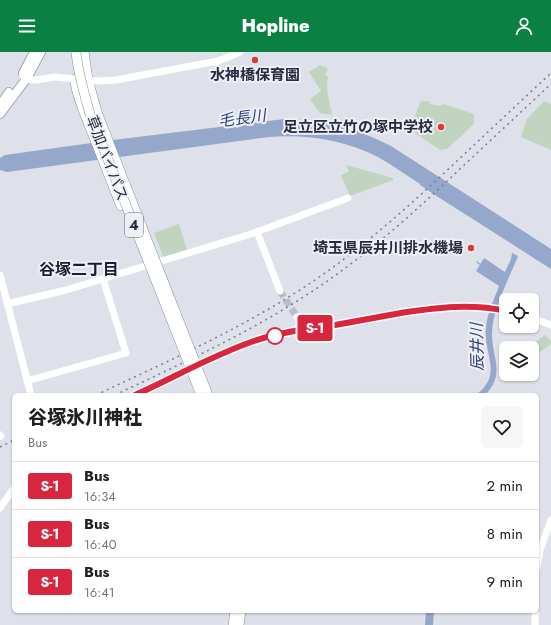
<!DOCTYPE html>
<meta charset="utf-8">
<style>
:root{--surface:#fff;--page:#f6f6f6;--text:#202124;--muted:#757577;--line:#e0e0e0;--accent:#0b8043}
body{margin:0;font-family:Jost,"Noto Sans JP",sans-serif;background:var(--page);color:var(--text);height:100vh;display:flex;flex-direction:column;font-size:15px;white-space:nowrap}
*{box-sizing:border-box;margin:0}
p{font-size:13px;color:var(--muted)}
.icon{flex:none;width:22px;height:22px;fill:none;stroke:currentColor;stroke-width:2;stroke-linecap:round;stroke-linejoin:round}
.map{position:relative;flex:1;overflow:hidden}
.panel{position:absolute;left:12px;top:341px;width:527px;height:220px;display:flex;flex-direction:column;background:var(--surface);border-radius:6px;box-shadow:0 1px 3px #0004}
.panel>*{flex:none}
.badge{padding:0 8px;border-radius:3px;font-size:14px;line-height:26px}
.buttons{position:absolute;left:499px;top:241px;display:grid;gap:8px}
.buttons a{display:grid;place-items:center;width:40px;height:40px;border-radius:6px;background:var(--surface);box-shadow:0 1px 3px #0004;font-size:20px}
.map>.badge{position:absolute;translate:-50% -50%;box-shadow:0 0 0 2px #fff}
.round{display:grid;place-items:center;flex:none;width:42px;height:42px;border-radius:6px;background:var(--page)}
.summary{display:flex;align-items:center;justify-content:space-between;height:68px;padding:0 16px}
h1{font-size:19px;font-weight:800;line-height:30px}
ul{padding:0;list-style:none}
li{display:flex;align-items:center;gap:12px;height:48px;padding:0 16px;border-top:1px solid var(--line)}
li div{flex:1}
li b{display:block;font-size:15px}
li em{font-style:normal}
li .badge{min-width:44px;font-weight:700;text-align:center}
header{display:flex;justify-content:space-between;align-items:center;height:52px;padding:0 16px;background:var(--accent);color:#fff;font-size:18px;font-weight:800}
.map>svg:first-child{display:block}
.green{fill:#c0d4bf}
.water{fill:#96a7cc}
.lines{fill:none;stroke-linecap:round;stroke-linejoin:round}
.stream{stroke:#96a7cc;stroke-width:1.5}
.river{stroke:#96a7cc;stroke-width:8}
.secondary-tunnel{stroke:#b9bdc7;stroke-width:7;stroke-dasharray:7 3.5;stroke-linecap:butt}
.primary-casing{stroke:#9ca2b6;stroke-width:10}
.highway-casing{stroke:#848ba1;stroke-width:10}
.secondary{stroke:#fff;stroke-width:7}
.primary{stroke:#fff;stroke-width:8}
.highway{stroke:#fff;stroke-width:9}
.rail{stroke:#767d94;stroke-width:1.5;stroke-dasharray:2 4;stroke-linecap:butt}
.highway-bridge-casing{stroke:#848ba1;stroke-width:10;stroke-linecap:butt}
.highway-bridge{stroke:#fff;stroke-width:9}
.line-casing{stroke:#fff;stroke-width:9}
.line{stroke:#d7263d;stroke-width:6}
.poi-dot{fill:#da3b38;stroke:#eef0f6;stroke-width:1.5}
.stop-dot{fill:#fff;stroke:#d7263d;stroke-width:2}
.labels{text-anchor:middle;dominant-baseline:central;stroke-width:4;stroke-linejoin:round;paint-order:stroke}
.shield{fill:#eef0f6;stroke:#626677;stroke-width:1}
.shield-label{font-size:14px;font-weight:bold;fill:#262b41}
.poi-label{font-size:15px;font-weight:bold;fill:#262b41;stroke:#eef0f6;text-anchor:end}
.street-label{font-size:15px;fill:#262b41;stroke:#eef0f6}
.water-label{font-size:16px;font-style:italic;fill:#2d4279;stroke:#eef0f6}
.neighbourhood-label{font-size:16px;font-weight:bold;fill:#181d32;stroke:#eef0f6}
</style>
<header><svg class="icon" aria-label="menu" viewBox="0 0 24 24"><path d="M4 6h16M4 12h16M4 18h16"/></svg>Hopline<svg class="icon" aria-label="person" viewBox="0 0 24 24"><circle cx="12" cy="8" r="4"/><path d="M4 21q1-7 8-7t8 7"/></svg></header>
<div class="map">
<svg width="551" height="573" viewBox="0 0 551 573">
<rect width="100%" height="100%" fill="#dee1e9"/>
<g class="green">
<path d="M 320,13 L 328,17 L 325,22 L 328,25 C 325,36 330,51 332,63 L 320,61 L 310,47 L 321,39 L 309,20 Z"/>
<path d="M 422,49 L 429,49 L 430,52 L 441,54 L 443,52 L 474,62 L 474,72 L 447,97 L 440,98 L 409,77 L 412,73 L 420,50 Z"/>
<path d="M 544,49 L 551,52 L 551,98 L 521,85 L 527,67 Z"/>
<path d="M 346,113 L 393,126 L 393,128 L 350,144 L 341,123 L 349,120 Z"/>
<path d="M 179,172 L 187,198 L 165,205 L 163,204 L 154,181 Z"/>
<path d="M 545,283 L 551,289 L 551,292 L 540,300 L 538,301 L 532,298 L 532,296 L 528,296 Z"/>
</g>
<g class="water">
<path d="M 284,67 C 301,68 317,68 334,72 C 354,77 373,85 391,94 L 551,197 L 551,217 L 435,143 L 420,133 L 420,132 C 406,123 392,113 378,105 C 345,88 306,82 269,85 L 7,120 L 0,118 L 0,106 L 5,103 L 113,88 Z"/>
<path d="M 512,201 L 518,204 L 516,209 C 507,230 492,260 492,282 C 492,306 506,322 485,343 L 476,343 C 504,321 483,303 486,276 C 487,261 494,248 499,234 L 476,219 L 484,206 L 505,220 L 511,207 Z"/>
</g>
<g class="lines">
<path class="stream" d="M 477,210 L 481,213"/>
<path class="river" d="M 429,573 L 430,559"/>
<path class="secondary-tunnel" d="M 280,239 L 297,265"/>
<defs>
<g id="primary">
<path d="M 23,21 L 34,0"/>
<path d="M 0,53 L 9,40"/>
<path d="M 0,62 L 27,26 L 41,0"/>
</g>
<g id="highway">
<path d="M 84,0 L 88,28 L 98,63 L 138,165"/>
<path d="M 75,27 L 76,36 L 82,55 L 121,154"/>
<path d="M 233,573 L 235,559"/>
<path d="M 239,573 L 241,559"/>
</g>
</defs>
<use href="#primary" class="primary-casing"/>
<use href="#highway" class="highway-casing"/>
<g class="secondary">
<path d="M 23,24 L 32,28 L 36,28 L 55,25 L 96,29 L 116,28 L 218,9 L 226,6 L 240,0"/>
<path d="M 257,180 L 280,239"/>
<path d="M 0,223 L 31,343"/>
<path d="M 7,252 L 66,238 L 251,182 L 348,146"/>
<path d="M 297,265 C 304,272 317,267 326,266 L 329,267 L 332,273"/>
<path d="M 532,266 L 551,273"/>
<path d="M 27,329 L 126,301 L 103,227"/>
<path d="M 135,343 L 233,297 L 256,288 L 282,282 L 313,276 L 435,256 C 459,254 482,254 506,259"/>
<path d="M 0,383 L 1,384"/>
<path d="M 0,456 L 14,436"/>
<path d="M 537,515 L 540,498 L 551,468"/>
<path d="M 535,573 L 535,559"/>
</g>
<use href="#primary" class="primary"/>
<use href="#highway" class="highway"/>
<g class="rail">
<path d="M 96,343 C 177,305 259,269 332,216 C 377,183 418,146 458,108 C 489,79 520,50 551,21"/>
<path d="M 115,343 C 187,309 260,276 326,230 C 375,196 419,156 462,115 C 492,87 521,60 551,32"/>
<path d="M 0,395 L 14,388"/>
</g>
<defs>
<g id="highway-bridge">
<path d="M 76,0 C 78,21 84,41 90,62 L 201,343"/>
<path d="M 138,165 L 208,343"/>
</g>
</defs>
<use href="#highway-bridge" class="highway-bridge-casing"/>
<use href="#highway-bridge" class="highway-bridge"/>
</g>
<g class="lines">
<defs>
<path id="line" d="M 135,343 C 175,325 213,303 254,289 C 280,280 308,277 335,273 C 357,269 379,265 401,261 C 436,256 470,251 506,259"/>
</defs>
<use href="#line" class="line-casing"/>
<use href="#line" class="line"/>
</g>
<g class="poi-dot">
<circle cx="255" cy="8" r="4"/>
<circle cx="441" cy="75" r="4"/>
<circle cx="471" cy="196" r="4"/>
</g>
<circle class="stop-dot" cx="275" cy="284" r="8"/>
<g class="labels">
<rect class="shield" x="125" y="161" width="18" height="24" rx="3"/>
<g class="shield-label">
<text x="134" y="173">4</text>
</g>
<g class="poi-label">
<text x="255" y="23" text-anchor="middle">水神橋保育園</text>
<text x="433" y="75">足立区立竹の塚中学校</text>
<text x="463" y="196">埼玉県辰井川排水機場</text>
</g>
<g class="street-label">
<text transform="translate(107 106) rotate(69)">草加バイパス</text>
</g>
<g class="water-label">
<text transform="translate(242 66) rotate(-7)">毛長川</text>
<text transform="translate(477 295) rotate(-91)">辰井川</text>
</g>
<g class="neighbourhood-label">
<text x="79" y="217">谷塚二丁目</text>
</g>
</g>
</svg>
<div class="buttons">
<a><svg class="icon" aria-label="locate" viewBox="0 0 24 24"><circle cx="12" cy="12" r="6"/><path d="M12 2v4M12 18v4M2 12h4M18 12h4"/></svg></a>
<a><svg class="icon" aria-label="layers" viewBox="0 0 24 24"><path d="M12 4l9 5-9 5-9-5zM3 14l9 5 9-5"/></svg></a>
</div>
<b class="badge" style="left:315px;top:276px;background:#d7263d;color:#fff">S-1</b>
<section class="panel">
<div class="summary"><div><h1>谷塚氷川神社</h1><p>Bus</p></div><a class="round"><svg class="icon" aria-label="heart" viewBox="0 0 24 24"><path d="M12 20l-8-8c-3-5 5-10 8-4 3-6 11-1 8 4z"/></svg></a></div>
<ul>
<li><span class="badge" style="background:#d7263d;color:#fff">S-1</span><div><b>Bus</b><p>16:34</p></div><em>2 min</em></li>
<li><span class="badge" style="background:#d7263d;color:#fff">S-1</span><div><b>Bus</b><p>16:40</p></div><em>8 min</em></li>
<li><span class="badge" style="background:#d7263d;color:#fff">S-1</span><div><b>Bus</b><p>16:41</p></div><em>9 min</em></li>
</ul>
</section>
</div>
